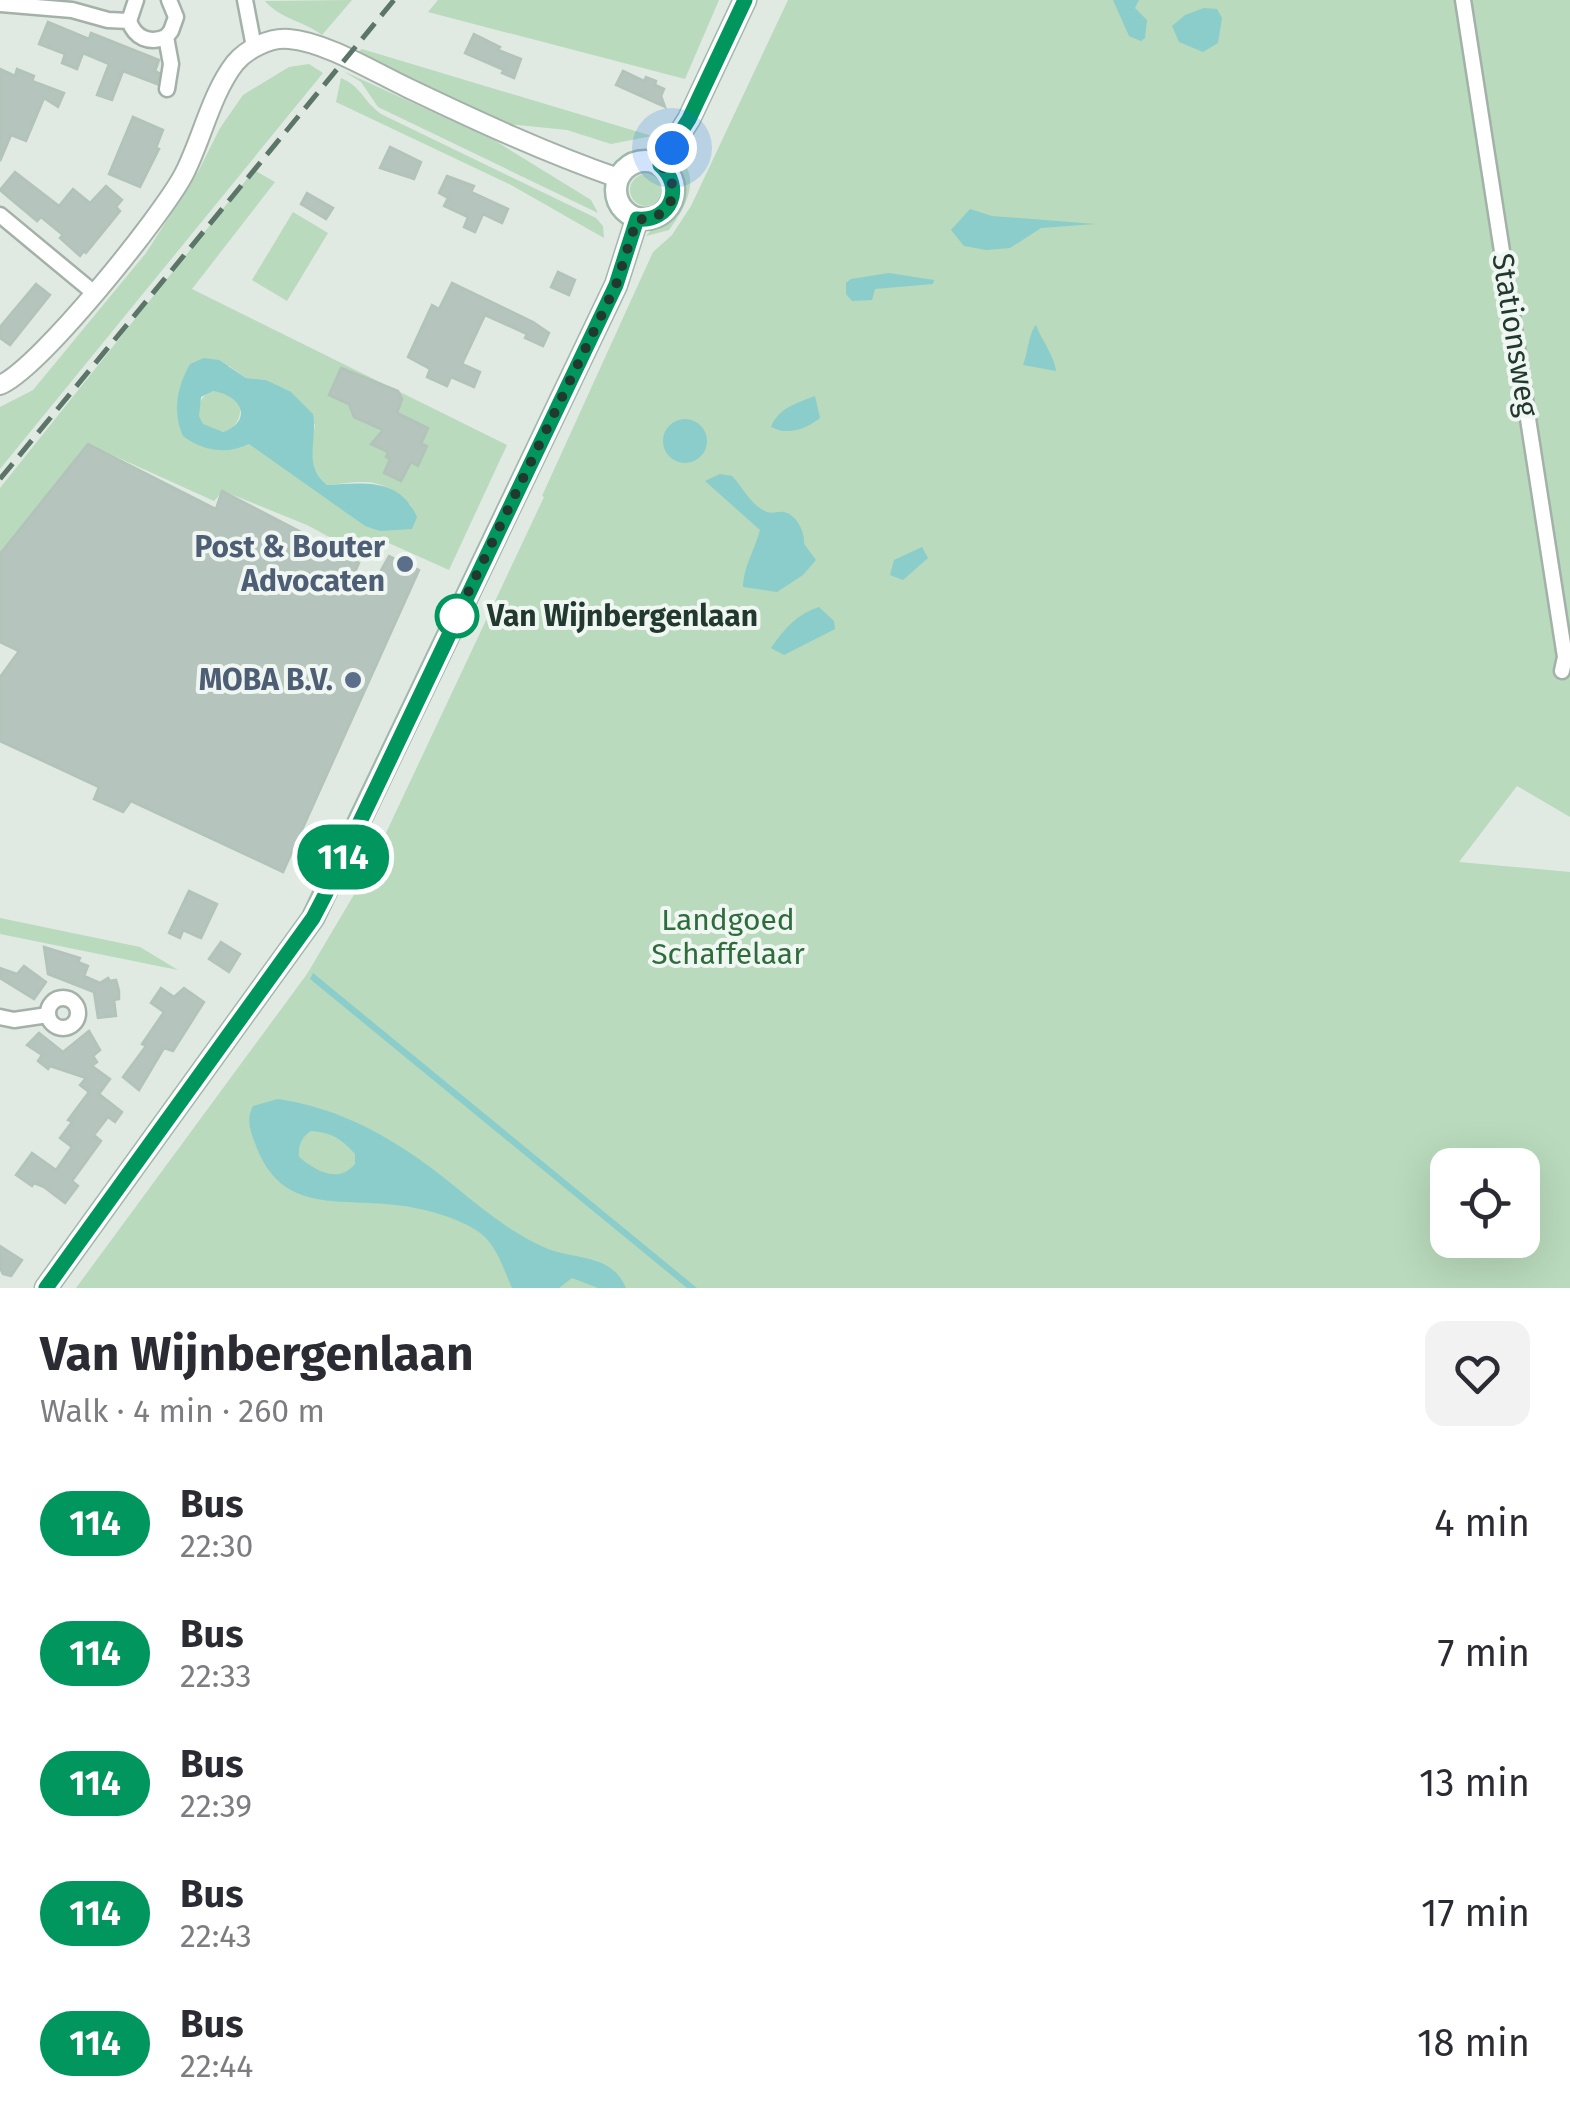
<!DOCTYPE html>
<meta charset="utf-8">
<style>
:root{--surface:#fff;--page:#f2f2f3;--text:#2b2b33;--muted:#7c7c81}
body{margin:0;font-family:"Fira Sans",sans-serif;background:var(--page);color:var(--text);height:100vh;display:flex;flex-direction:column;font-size:38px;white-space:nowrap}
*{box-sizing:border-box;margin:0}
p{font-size:32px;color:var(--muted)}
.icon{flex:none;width:55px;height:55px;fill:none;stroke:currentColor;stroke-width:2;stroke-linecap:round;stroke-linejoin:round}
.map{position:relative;height:1288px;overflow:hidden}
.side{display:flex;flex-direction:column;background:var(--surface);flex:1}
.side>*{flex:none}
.badge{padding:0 20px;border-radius:32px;font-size:35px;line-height:65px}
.controls{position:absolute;left:1430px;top:1148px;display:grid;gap:20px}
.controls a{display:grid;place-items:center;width:110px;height:110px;border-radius:20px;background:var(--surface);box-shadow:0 10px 40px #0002;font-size:50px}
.you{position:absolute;width:50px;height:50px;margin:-25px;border:8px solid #fff;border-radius:50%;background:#1a73e8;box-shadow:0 0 0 15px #1a73e833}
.map>.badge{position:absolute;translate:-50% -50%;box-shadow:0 0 0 5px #fff}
.round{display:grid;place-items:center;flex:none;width:105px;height:105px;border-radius:20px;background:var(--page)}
.summary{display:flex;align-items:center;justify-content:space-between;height:170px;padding:0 40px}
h1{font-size:48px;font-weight:700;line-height:75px}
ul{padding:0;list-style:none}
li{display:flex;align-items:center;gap:30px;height:130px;padding:0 40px}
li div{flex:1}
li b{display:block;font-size:38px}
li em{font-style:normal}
li .badge{min-width:110px;font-weight:700;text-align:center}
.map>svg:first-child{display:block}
.green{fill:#b9dabc;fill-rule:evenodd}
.water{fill:#8acdcb;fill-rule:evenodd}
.building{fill:#b5c4bc;stroke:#b2c3b9;stroke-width:2.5}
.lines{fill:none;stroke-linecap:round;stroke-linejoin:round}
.minor-casing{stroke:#a3b1a9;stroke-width:19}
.tertiary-casing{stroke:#a3b1a9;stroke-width:22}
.secondary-casing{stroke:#a1b8ac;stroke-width:25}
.minor{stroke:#fff;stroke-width:14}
.tertiary{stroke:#fff;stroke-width:18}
.secondary{stroke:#fff;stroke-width:20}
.rail{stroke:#5c7569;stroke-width:5;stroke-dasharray:20 10;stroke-linecap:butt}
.line-casing{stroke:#fff;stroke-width:22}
.line{stroke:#00965e;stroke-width:15}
.walk{stroke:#21392e;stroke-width:10;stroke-dasharray:0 18}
.service-dot{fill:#5c6f8a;stroke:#f0f7f2;stroke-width:4}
.stop-dot{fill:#fff;stroke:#00965e;stroke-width:5}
.labels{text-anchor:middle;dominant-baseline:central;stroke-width:8;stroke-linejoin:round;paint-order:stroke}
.street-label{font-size:30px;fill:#21392e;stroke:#f0f7f2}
.service-label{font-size:30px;font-weight:bold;fill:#4e5e75;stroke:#f0f7f2;text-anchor:end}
.stop-label{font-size:30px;font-weight:bold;fill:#21392e;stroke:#f0f7f2;text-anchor:start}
.park-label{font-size:30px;fill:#2e6d3b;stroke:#f0f7f2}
</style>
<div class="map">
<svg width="1570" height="1288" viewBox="0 0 1570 1288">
<rect width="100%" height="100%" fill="#e0eae3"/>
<g class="green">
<path d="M 352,0 L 322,35 C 304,21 280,19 265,1 Z"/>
<path d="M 438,0 L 719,0 L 685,79 L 428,12 Z"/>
<path d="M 788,0 L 1570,0 L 1570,817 L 1517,786 L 1459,862 L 1570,872 L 1570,1288 L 76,1288 L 307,974 L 365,876 L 369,877 L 372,871 L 369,869 L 544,497 L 542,496 L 653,252 L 672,235 L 691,206 ZM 1448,1165 L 1522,1165 L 1522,1240 L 1448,1240 Z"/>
<path d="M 362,49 L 652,136 L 611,144 L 567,130 L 507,124 L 358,52 Z"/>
<path d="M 309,64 L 323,73 L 0,469 L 0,407 L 33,390 L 146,253 L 199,170 L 220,128 L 243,95 L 289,67 Z"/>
<path d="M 343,71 L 494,140 L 591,200 L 598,213 L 378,107 L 361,82 Z"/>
<path d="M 341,78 C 362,87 363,101 381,114 L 596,218 L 603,226 L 604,238 L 511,185 L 336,102 Z"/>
<path d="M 682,161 C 701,182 683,211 669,230 L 646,236 C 659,220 680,217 683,194 C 684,182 678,173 682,161 Z"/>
<path d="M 254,170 L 275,182 L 192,289 L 507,445 L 449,570 L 382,540 L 372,560 L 307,525 L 223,491 L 214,501 L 88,444 L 0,553 L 0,488 ZM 190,365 L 229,366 L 246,378 L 266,380 L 315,425 C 311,448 307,468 327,485 C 368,481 379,476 412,506 L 365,526 L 258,447 L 249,444 C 235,451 225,451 210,448 C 167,439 173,396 190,365 Z"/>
<circle cx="646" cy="190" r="16"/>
<path d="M 293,212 L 328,233 L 287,301 L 252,280 Z"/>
<circle cx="219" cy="411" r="21"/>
<path d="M 0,918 L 140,947 L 178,970 L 0,934 Z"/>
</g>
<g class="water">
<path d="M 1113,0 L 1139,0 L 1135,8 L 1147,20 L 1145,38 L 1141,41 L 1129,36 Z"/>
<path d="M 1204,8 L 1217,9 L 1222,18 L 1218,43 L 1203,52 L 1179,42 L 1172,26 L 1185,15 Z"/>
<path d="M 970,209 L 992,216 L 1095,224 L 1041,228 L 1010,248 L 986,250 L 964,246 L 951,230 Z"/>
<path d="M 889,273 L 934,280 L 933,284 L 875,289 L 872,300 L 852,301 L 846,294 L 846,283 L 851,279 Z"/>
<path d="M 1036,325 C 1042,341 1054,355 1056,371 L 1023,365 C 1028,353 1029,332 1036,325 Z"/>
<path d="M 204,358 L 219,360 L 246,378 L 266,380 L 291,392 L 313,414 C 318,441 302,464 327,485 C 364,483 399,477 417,517 L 412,529 L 380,531 L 365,526 L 249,444 C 228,455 202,451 183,436 C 172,412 177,387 190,364 ZM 213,391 C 241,395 254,420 223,432 L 203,424 L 199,416 L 201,397 Z"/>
<path d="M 815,396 L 820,418 C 806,429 788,436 771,427 C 778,408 797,403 815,396 Z"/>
<circle cx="685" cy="441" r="22"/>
<path d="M 720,474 L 732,476 C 743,487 751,506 767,512 C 772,514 778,511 784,512 C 797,515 805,532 804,544 L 816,560 L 803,575 L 777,592 L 743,587 C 743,568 755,549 760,530 L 705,481 Z"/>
<path d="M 922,547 L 928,558 L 903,580 L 890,575 L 894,560 Z"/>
<path d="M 819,607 L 834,621 L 835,629 L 784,655 L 771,648 C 784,629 797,614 819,607 Z"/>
<path d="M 313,973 L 697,1288 L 687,1288 L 310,979 Z"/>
<path d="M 278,1099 C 324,1106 364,1123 404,1149 C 454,1180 493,1226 548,1249 C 577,1260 612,1254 626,1288 L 598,1288 L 572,1278 L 559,1288 L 512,1288 C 503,1268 496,1242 476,1230 C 453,1216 423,1208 396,1205 C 336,1198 280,1214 255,1143 C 250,1130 246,1119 253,1106 ZM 311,1131 C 331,1132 342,1139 355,1154 L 355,1164 C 338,1184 316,1171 299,1157 C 298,1145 301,1138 311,1131 Z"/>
</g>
<g class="building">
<path d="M 48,22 L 89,39 L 91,33 L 159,60 L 155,71 L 159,73 L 157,84 L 123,71 L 112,100 L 97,95 L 109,64 L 83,53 L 77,69 L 62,63 L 65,54 L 39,44 Z"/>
<path d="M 474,34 L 500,47 L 498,50 L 521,59 L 514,78 L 502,73 L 504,70 L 465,53 Z"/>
<path d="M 0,69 L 15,76 L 17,69 L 34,76 L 32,81 L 64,93 L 58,107 L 44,98 L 26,141 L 11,135 L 0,161 Z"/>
<path d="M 623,71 L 644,81 L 646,77 L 656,81 L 655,85 L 664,89 L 661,96 L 665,107 L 616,85 Z"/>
<path d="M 133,117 L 163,130 L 156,148 L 159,149 L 140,187 L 109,174 Z"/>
<path d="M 390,147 L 421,162 L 414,179 L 380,168 Z"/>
<path d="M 15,172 L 59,206 L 73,189 L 90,203 L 106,186 L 122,200 L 116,207 L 120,211 L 86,253 L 84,251 L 80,256 L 60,238 L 63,235 L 41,217 L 37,221 L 0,190 Z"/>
<path d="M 447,176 L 474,186 L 471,192 L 508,209 L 502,223 L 483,214 L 475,232 L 464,227 L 468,217 L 444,206 L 448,198 L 439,193 Z"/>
<path d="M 307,193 L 333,208 L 326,219 L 301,204 Z"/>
<path d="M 558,272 L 575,280 L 569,295 L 551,287 Z"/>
<path d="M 452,283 L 533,322 L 549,333 L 543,346 L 525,338 L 527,334 L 485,315 L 462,364 L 480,372 L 474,387 L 451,377 L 447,386 L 427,377 L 430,369 L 408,357 L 432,305 L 439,309 Z"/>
<path d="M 36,284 L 50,295 L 10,345 L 0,338 L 0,327 Z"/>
<path d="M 341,368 L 398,391 L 402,399 L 397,413 L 428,428 L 421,444 L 427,446 L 418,466 L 411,462 L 401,481 L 384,473 L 390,459 L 386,457 L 388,452 L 371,444 L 383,430 L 354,417 L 349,404 L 329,395 Z"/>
<path d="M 88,444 L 216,509 L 222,491 L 303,533 L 301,537 L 359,563 L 355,572 L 375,581 L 389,556 L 419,570 L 283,872 L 131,801 L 123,812 L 94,799 L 99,787 L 0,741 L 0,677 L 19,651 L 0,642 L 0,554 Z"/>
<path d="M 189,891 L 217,904 L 201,938 L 183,930 L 180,938 L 169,933 Z"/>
<path d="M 221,942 L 240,954 L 229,972 L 209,959 Z"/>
<path d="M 44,947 L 80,958 L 78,962 L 88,966 L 84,976 L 100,983 L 108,978 L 110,981 L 116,980 L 119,991 L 119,999 L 114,1000 L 116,1016 L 98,1018 L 94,992 L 48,974 Z"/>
<path d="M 24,966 L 46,982 L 34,999 L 0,978 L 0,968 L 17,974 Z"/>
<path d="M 161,988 L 174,997 L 184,988 L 204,1002 L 173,1051 L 164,1048 L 139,1090 L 123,1077 L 146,1046 L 142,1044 L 164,1012 L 151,1003 Z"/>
<path d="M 89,1031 L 100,1050 L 93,1056 L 97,1062 L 92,1066 L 110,1079 L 99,1094 L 122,1112 L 115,1122 L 108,1117 L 94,1135 L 101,1141 L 72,1181 L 78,1186 L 65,1203 L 44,1187 L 34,1183 L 32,1186 L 16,1175 L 32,1153 L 56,1170 L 72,1147 L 60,1138 L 72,1122 L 68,1120 L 89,1092 L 80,1085 L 86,1078 L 50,1066 L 48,1069 L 38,1061 L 42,1055 L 27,1045 L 39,1033 L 63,1052 Z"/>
<path d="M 0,1246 L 22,1260 L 11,1276 L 3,1274 L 0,1268 Z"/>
</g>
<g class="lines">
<defs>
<g id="minor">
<path d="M 245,0 L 254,47"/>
<path d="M 1463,0 L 1565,657 L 1562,671"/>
<path d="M 0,4 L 72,10 L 108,20 L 129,21 C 135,38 149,44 166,37 L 171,64 L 167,89"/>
<path d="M 129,21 L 136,0"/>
<path d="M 166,37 L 171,31 L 176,17 L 169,0"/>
<path d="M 0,215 L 93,292"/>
<circle cx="63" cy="1013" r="15"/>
<path d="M 0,1017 L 14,1020 L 48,1015"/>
</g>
<path id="tertiary" d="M 0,385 C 40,368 162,216 184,174 C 202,139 211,94 235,63 C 247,49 270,37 289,39 C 326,42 374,72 408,88 C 477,121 546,153 618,178"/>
<g id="secondary">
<circle cx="645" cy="190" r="29"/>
<path d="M 660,165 L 689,119 L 745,0"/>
<path d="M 46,1288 L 313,918 L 616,285 L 637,219"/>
</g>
</defs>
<use href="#minor" class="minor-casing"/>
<use href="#tertiary" class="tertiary-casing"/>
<use href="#secondary" class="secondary-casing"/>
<use href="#minor" class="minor"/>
<use href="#tertiary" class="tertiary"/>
<use href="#secondary" class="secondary"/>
<path class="rail" d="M 0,479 L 394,0"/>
</g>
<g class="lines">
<defs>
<path id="line" d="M 46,1288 L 313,918 L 325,895 L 616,285 L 637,219 C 671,222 685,187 660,165 L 689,119 L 745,0"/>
</defs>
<use href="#line" class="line-casing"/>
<use href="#line" class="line"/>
<path class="walk" d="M 457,616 L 451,628 L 616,285 L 637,219 C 671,222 685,187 660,165 L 672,148"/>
</g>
<g class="service-dot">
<circle cx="405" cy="564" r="10"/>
<circle cx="353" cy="680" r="10"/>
</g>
<circle class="stop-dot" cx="457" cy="616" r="20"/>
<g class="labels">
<g class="street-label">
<text transform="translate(1515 335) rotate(81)">Stationsweg</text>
</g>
<g class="service-label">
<text x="385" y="547">Post &amp; Bouter<tspan x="385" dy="34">Advocaten</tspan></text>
<text x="333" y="680">MOBA B.V.</text>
</g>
<g class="stop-label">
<text x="487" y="616">Van Wijnbergenlaan</text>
</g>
<g class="park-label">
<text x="728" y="920">Landgoed<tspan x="728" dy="34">Schaffelaar</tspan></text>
</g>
</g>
</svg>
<div class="controls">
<a><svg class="icon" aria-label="locate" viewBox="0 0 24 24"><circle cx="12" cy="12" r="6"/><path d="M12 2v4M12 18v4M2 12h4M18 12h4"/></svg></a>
</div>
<div class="you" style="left:672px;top:148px"></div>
<b class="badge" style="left:343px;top:857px;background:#00965e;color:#fff">114</b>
</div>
<section class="side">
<div class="summary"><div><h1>Van Wijnbergenlaan</h1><p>Walk · 4 min · 260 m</p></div><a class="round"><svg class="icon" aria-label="heart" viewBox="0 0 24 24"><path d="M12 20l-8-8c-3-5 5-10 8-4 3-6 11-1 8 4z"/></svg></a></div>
<ul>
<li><span class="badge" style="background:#00965e;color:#fff">114</span><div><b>Bus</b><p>22:30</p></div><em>4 min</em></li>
<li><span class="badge" style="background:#00965e;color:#fff">114</span><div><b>Bus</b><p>22:33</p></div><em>7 min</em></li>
<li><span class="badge" style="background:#00965e;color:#fff">114</span><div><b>Bus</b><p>22:39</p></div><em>13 min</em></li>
<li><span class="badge" style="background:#00965e;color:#fff">114</span><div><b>Bus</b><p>22:43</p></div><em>17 min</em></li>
<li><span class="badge" style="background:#00965e;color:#fff">114</span><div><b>Bus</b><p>22:44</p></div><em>18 min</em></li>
</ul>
</section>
